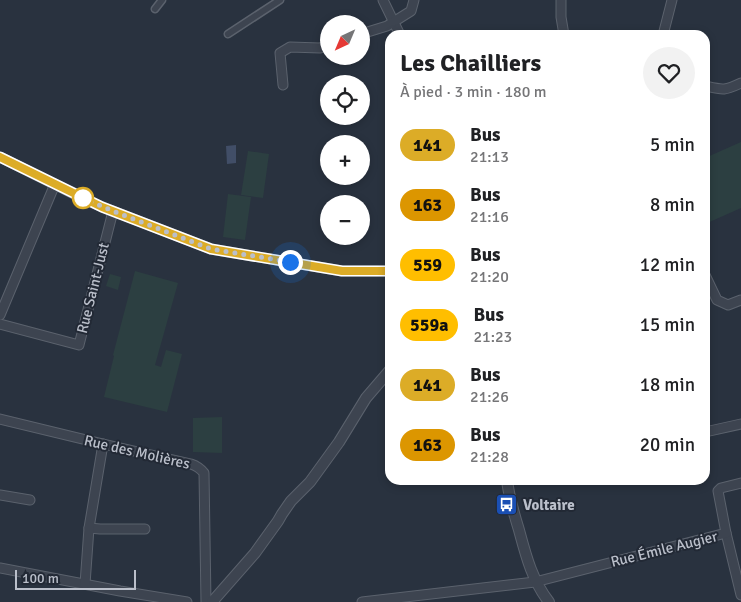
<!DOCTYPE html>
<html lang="fr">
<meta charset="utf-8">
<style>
:root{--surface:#fff;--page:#f2f2f2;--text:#202124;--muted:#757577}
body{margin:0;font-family:Signika,sans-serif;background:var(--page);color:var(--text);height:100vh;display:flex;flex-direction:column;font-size:19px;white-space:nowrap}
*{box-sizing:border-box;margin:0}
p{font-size:16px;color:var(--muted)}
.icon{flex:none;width:28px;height:28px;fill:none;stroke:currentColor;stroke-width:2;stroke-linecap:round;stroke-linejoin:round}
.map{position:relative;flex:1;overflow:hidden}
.drawer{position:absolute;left:385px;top:30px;width:325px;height:455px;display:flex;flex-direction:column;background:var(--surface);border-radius:15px;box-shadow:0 2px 8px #0003}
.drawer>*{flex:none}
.badge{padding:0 10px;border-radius:16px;font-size:18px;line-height:32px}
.needle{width:32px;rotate:224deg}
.tools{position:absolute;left:320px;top:15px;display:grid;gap:10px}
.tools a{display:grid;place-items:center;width:50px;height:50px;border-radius:50%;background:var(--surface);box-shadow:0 2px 8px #0003;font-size:25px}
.scale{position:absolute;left:15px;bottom:12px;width:121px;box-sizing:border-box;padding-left:5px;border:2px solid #babfca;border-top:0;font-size:14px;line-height:18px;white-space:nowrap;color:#babfca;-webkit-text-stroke:4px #222935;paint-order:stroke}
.you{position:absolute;width:25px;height:25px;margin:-12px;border:4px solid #fff;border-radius:50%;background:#1a73e8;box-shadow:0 0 0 8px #1a73e833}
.map>.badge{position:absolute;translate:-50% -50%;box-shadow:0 0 0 2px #fff}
.round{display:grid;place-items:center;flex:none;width:52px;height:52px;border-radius:26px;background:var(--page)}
.summary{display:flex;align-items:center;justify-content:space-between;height:85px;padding:0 15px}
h1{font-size:24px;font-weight:700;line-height:38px}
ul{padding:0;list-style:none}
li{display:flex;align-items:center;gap:15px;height:60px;padding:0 15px}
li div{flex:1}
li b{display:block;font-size:19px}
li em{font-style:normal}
li .badge{min-width:55px;font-weight:700;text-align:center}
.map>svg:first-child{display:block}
.green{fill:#2c3f41}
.water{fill:#414e67}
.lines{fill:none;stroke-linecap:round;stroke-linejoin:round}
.pedestrian-casing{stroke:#5b626d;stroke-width:9}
.minor-casing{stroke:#5b626d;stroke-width:11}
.tertiary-casing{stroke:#5b626d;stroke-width:12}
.pedestrian{stroke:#3d4450;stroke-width:6}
.minor{stroke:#3d4450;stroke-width:9}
.tertiary{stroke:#3d4450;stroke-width:10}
.line-casing{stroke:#fff;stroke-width:11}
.line{stroke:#dcac27;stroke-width:8}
.walk{stroke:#babfca;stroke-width:5;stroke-dasharray:0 9}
.stop-dot{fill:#fff;stroke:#dcac27;stroke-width:2.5}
.labels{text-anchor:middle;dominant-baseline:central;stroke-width:4;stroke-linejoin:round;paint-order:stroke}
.street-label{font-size:15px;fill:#babfca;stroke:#222935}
.poi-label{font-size:15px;font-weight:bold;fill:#babfca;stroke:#222935;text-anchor:start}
</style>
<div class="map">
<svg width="741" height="602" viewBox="0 0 741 602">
<rect width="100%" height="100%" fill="#29323f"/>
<g class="green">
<path d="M 741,142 L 741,208 L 705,224 L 705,158 Z"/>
<path d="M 248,151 L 269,154 L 263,198 L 241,195 Z"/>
<path d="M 228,194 L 251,197 L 245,240 L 223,237 Z"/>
<path d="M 135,271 L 178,283 L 155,365 L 161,367 L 166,350 L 182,354 L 167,412 L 104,397 L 114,356 L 113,355 Z"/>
<path d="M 110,274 L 121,277 L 118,290 L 106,286 Z"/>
<path d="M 222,417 L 222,453 L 193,452 L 193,418 Z"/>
</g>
<path class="water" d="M 236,145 L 236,163 L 227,164 L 226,146 Z"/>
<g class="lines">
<defs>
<g id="pedestrian">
<path d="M 155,9 L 162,0"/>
<path d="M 228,34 L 280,0"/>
</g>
<g id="minor">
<path d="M 383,0 L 400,35"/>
<path d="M 561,0 L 561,17 L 564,35"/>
<path d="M 361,34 L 387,26 L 411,11 L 414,0"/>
<path d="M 663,35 L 672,0"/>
<path d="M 283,85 L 280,53 L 290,47 L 320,48 L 329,45"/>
<path d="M 705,86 C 723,90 724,91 741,83"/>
<path d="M 0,157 L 90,202 L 113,211 L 211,249 L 342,271 L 390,271"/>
<path d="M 705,275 L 717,300 L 728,305 L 741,300"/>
<path d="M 0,315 L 55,184"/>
<path d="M 0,324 L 79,345 L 113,211"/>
<path d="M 0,419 L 103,444 L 191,464 C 197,466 200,468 204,473 L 206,602"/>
<path d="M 705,432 L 741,424"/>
<path d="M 0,495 L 30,500"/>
<path d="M 89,528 L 100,529 L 145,529"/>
<path d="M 726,533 L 741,595"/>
<path d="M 0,568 L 120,591 L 187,602"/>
<path d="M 85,584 L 89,528 L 103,444"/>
<path d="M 362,602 L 535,582 L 726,533 L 718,491 L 721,488 L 741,483"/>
</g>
<g id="tertiary">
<path d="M 507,480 C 509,497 514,514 519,530 C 526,556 532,580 549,602"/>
<path d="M 212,602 L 255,553 L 278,521 L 282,514 L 291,501 L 310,482 L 339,442 L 366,398 L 390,370"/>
</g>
</defs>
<use href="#pedestrian" class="pedestrian-casing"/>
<use href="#minor" class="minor-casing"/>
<use href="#tertiary" class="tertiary-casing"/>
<use href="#pedestrian" class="pedestrian"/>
<use href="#minor" class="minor"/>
<use href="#tertiary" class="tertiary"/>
</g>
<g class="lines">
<defs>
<path id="line" d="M 0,157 L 102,207 L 211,249 L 342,271 L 390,271"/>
</defs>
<use href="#line" class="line-casing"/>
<use href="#line" class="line"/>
<path class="walk" d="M 83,198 L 113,211 L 211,249 L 290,262"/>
</g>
<defs>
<symbol id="bus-square" viewBox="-11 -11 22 22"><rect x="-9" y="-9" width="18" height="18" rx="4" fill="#1a4fb4" stroke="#222935"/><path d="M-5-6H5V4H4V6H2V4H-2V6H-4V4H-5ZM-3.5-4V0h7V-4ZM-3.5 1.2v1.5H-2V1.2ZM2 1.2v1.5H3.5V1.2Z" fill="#fff"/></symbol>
</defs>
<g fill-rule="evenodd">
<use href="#bus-square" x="494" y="492" width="25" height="25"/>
</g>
<circle class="stop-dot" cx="83" cy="198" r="10"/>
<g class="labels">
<g class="street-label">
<text transform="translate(93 288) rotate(-76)">Rue Saint-Just</text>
<text transform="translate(137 452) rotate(13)">Rue des Molières</text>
<text transform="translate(664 549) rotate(-14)">Rue Émile Augier</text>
</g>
<g class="poi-label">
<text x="523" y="505">Voltaire</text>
</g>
</g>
</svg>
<div class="tools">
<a><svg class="needle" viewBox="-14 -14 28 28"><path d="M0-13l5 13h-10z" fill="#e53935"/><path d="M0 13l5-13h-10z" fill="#757577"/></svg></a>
<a><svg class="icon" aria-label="locate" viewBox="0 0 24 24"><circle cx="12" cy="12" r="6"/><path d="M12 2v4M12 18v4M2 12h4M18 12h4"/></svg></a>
<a>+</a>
<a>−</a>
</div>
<div class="scale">100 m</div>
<div class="you" style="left:290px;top:262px"></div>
<section class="drawer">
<div class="summary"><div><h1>Les Chailliers</h1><p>À pied · 3 min · 180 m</p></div><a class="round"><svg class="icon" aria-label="heart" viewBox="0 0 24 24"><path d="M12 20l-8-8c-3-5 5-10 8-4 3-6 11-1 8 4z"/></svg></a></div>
<ul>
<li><span class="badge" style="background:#dcac27;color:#111">141</span><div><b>Bus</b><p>21:13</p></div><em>5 min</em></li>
<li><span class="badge" style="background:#dc9600;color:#111">163</span><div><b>Bus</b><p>21:16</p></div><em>8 min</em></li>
<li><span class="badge" style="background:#ffbe00;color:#111">559</span><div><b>Bus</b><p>21:20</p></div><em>12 min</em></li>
<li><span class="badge" style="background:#ffbe00;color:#111">559a</span><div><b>Bus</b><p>21:23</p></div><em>15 min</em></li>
<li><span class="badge" style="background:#dcac27;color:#111">141</span><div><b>Bus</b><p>21:26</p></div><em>18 min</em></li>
<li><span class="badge" style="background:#dc9600;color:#111">163</span><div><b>Bus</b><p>21:28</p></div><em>20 min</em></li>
</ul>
</section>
</div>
